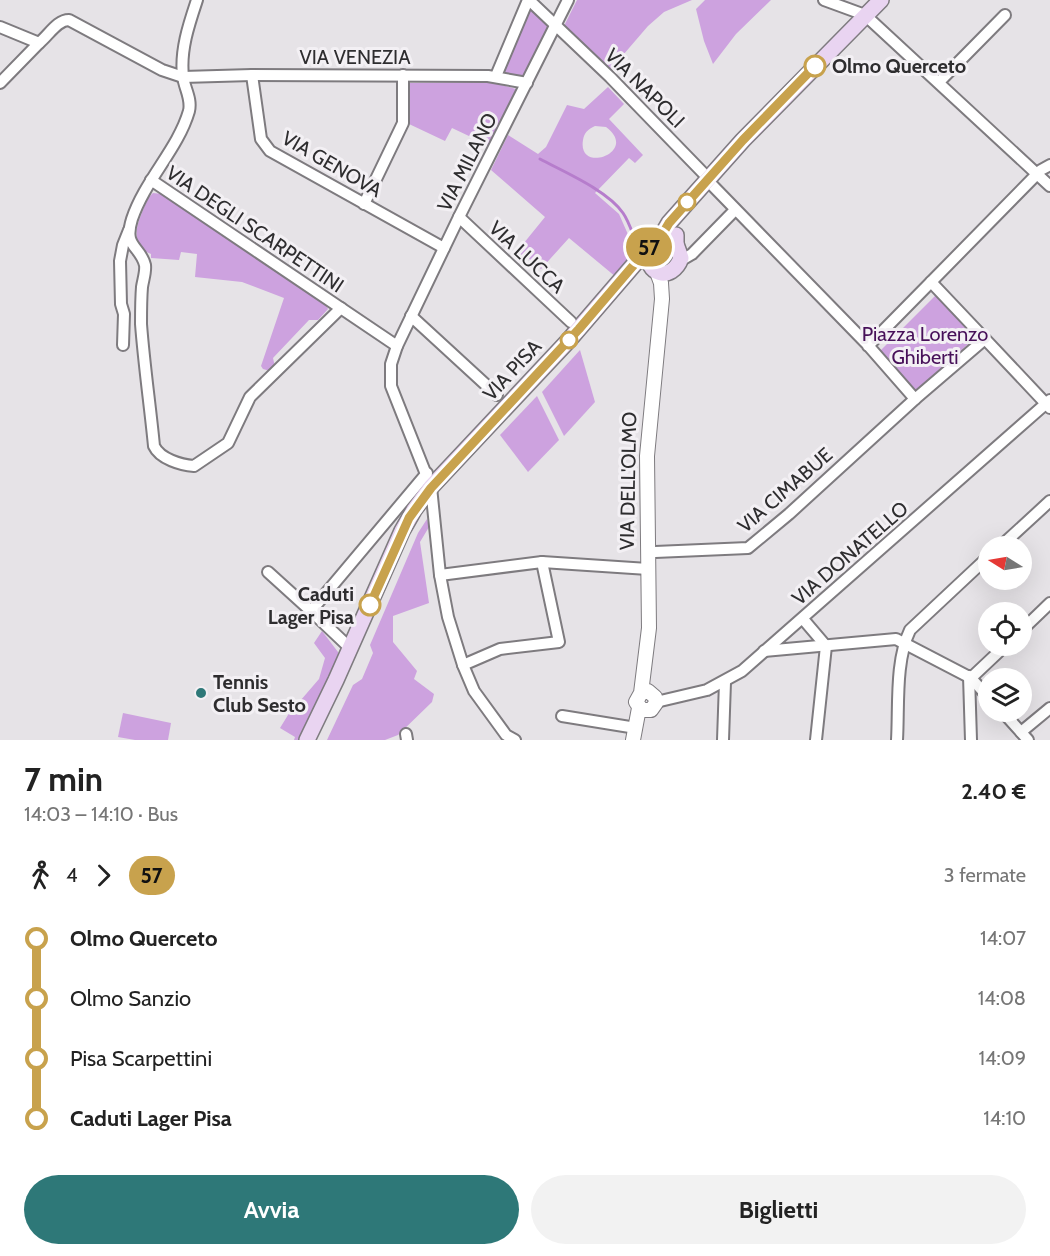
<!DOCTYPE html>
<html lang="it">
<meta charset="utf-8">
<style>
:root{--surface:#fff;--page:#f2f2f2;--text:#222;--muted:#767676;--accent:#2e7878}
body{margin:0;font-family:Cabin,sans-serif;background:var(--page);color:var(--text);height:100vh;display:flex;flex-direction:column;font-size:22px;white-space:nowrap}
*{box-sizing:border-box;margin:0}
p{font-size:20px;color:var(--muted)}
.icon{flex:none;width:33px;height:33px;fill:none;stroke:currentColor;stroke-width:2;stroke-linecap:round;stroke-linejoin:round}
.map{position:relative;height:740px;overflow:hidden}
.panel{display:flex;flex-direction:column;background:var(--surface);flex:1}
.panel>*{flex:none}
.badge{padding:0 12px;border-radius:20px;font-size:21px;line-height:39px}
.needle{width:39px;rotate:281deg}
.buttons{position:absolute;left:978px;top:536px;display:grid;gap:12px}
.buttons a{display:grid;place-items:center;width:54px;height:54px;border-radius:50%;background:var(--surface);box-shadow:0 6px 24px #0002;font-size:30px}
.map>.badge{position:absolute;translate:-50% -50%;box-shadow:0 0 0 3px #fff}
.legs{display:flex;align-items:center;gap:9px;height:66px;padding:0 24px;font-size:20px}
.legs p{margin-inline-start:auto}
.head{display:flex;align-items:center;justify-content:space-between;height:102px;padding:0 24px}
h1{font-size:33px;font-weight:700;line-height:45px}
.primary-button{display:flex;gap:12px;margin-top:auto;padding:12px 24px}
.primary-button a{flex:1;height:69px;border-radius:36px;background:var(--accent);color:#fff;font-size:24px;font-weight:700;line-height:69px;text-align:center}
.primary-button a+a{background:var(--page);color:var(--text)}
ul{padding:0 24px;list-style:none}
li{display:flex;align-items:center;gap:21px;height:60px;font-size:22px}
li i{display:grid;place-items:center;width:9px;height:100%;margin:0 8px;background:currentColor}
li i::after{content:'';width:15px;height:15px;margin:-8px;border:4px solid;border-radius:50%;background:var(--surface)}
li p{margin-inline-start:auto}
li:first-child i{background:linear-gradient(#0000 50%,currentColor 0)}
li:last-child i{background:linear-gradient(currentColor 50%,#0000 0)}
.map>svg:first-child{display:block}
.green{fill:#cda2df;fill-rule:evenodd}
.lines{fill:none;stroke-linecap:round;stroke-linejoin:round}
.stream{stroke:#b67dcc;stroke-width:3}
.minor-casing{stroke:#7e7b7f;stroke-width:14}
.tertiary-casing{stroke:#7e7b7f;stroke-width:16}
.secondary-casing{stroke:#7e7b7f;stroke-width:18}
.minor{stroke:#fff;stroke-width:10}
.tertiary{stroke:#fff;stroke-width:14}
.secondary{stroke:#e9d4f1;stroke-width:15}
.line-1-casing{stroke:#fff;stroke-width:14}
.line-1{stroke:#c8a24d;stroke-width:9}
.stop-1-dot{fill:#fff;stroke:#c8a24d;stroke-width:3}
.poi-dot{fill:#2e7878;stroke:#f3f0f4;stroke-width:2}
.labels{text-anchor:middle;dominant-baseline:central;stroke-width:6;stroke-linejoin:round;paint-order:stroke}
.street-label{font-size:20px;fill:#2e2d2f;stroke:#f3f0f4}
.stop-label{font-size:20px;font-weight:bold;fill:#2e2d2f;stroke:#f3f0f4;text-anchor:start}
.park-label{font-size:20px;fill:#471059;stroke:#f3f0f4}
.poi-label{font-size:20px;font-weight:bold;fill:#2e2d2f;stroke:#f3f0f4;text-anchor:start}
</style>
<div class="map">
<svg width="1050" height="740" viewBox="0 0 1050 740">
<rect width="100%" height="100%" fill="#e6e3e7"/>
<g class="green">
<path d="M 577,0 L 692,0 L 664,12 L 648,26 L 611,69 L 564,26 Z"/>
<path d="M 705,0 L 771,0 L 736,34 L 713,64 L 704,41 L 696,9 Z"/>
<path d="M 533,10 L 547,25 L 548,29 L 524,76 L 522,77 L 505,73 L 504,70 L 530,11 Z"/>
<path d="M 491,82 L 516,89 L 488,145 L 452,128 L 445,141 L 409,124 L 409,83 Z"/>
<path d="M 608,87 L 624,104 L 609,119 L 643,155 L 635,163 L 629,158 L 595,193 L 619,214 L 630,239 L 635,257 L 616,277 L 569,238 L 541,269 L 527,257 L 515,254 L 545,217 L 491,170 L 508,135 L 538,154 L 546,147 L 567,105 L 584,109 ZM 595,126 L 606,127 C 640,152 577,175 583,140 C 584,133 588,129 595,126 Z"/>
<path d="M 153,193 L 162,194 L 326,305 L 328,309 L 318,320 L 309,320 L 273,358 L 275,367 L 270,371 L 263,369 L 261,366 L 284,298 L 242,282 L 195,277 L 197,254 L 181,252 L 179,260 L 151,258 L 151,254 C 130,245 136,227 143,210 C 146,204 147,198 153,193 Z"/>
<path d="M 936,295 L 975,338 L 914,392 L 878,353 Z"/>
<path d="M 580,350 L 595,402 L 564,436 L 542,392 Z"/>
<path d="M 537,396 L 559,440 L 528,472 L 500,435 Z"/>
<path d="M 427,519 L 429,527 L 420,542 L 429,603 L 393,616 L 393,642 L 417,671 L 414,679 L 434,694 L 432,702 L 398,735 L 385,740 L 327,740 L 353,685 L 362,679 L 373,653 L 370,645 L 418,533 Z"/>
<path d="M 322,631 L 338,652 L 339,663 L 301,740 L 294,740 L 295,737 L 280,728 L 288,715 L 319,679 L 325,658 L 314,643 Z"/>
<path d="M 123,713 L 171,723 L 168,740 L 135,740 L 118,737 Z"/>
</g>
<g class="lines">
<path class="stream" d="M 540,159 C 564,172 607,190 623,213 C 630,223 633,236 638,247"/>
<defs>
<g id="minor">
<path d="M 197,0 C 189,24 180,50 183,76 C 184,88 192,98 189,111 C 178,149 145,180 132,219 C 123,248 140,245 145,265 C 146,272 143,280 142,287 C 141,299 141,311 141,324 C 144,364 150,405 154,446 C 160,459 181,465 194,466 L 228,443 L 250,397 L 341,308"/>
<path d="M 529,0 L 610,77 L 708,178"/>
<path d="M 824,0 L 865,15 L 1050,186"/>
<path d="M 0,27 L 39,43 C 49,35 57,20 69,20 L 162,70 L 183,77 L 252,75 L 488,76 L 527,83"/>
<path d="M 252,75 L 261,139 L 270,151 L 444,248"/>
<path d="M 496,76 L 528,0"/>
<path d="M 939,82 L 1005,15"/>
<path d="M 0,83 L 39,43"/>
<path d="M 151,180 L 397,346 L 391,364 L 391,386 L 431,487 L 440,575 L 448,617 L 463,665 L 474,691 L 506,735 L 515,740"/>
<path d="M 712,185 L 866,343 L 915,399 L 985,339 L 931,282 L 868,346"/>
<path d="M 364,204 L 403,123 L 403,75"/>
<path d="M 459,217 L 571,322"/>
<path d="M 680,261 L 692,254 L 735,210"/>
<path d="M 931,282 L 1041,170 L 1050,165"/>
<path d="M 411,316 L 497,395"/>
<path d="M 985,339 L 1050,408"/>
<path d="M 123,345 L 124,314 L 121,304 L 120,261 L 123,245 L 129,230"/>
<path d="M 397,346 L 459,217 L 568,0"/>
<path d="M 1001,546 L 1050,501"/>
<path d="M 655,552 L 748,548 L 789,514 L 915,399"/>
<path d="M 268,572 L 311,611 L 427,473"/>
<path d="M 440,575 L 542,562 L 648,569"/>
<path d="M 311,611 L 350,648"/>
<path d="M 803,619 L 826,646"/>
<path d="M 1022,630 L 1050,603"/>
<path d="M 764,651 L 896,639 L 971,678 L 988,697"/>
<path d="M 463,665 L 500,649 L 559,642 L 542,562"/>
<path d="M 969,676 L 971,740"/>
<path d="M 971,678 L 1006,645"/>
<path d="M 656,702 L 707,690 L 742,671 L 1050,400"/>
<path d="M 1002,711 L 1028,740"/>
<path d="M 562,716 L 636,728"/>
<path d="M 1021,732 L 1050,708"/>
<path d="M 406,734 L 407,740"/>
<path d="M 723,740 L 725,682"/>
<path d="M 816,740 L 826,646"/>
<path d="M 897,740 C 899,706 895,661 910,630 L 988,557"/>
</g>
<g id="tertiary">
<path d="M 641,693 L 648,691 L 655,697 L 656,703 L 651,710 L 642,710 L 636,702 L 641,693 L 649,628 L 647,456 L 662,299 L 661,283 L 657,272"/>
<path d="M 633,740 L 639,708"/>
</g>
<g id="secondary">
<path d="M 659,240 L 669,223 L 743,140 L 881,0"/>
<path d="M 648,249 C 644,275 672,283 681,258 L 676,244 L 676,235"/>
<path d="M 307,740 L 336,680 L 402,531 L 414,510 L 431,487 L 569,340 L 650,246 C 658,239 667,237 676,244"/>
</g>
</defs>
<use href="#minor" class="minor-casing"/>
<use href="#tertiary" class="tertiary-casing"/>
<use href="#secondary" class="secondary-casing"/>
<use href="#minor" class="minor"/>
<use href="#tertiary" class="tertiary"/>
<use href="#secondary" class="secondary"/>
</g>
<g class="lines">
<defs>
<path id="line-1" d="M 370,605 L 409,518 L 431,488 L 579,329 L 650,246 L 659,240 L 669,223 L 743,140 L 815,66"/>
</defs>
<use href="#line-1" class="line-1-casing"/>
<use href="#line-1" class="line-1"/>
</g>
<g class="stop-1-dot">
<circle cx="815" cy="66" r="10"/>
<circle cx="687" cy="202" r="8"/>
<circle cx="569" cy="340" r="8"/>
<circle cx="370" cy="605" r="10"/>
</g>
<circle class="poi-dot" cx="201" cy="693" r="6"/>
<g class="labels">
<g class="street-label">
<text x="355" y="57">VIA VENEZIA</text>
<text transform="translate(645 88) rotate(45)">VIA NAPOLI</text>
<text transform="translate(467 162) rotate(-63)">VIA MILANO</text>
<text transform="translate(332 164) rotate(30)">VIA GENOVA</text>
<text transform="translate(255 229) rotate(34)">VIA DEGLI SCARPETTINI</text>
<text transform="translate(527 257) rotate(43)">VIA LUCCA</text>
<text transform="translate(512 370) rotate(-47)">VIA PISA</text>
<text transform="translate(628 481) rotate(-89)">VIA DELL'OLMO</text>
<text transform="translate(785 490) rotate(-41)">VIA CIMABUE</text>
<text transform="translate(850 553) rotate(-41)">VIA DONATELLO</text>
</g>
<g class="stop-label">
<text x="832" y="66">Olmo Querceto</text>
<text x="354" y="594" text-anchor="end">Caduti<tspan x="354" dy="23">Lager Pisa</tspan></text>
</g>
<g class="park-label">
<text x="925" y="334">Piazza Lorenzo<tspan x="925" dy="23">Ghiberti</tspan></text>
</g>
<g class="poi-label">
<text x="213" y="682">Tennis<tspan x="213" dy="23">Club Sesto</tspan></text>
</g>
</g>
</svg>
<div class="buttons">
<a><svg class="needle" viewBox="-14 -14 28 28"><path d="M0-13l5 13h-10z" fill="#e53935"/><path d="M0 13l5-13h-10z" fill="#767676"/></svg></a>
<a><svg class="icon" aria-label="locate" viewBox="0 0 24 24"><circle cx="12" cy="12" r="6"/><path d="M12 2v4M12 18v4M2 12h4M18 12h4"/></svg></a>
<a><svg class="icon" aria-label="layers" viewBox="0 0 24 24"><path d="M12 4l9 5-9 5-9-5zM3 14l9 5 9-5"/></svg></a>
</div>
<b class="badge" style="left:649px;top:247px;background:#c8a24d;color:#111">57</b>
</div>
<section class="panel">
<div class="head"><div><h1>7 min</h1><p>14:03 – 14:10 · Bus</p></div><b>2.40 €</b></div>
<div class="legs"><svg class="icon" aria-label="walk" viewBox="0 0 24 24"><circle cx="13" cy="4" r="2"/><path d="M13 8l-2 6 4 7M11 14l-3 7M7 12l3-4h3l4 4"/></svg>4<svg class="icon" aria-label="forward" viewBox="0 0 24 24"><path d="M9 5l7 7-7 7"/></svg><b class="badge" style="background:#c8a24d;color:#111">57</b><p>3 fermate</p></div>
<ul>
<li><i style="color:#c8a24d"></i><b>Olmo Querceto</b><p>14:07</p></li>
<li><i style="color:#c8a24d"></i><span>Olmo Sanzio</span><p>14:08</p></li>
<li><i style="color:#c8a24d"></i><span>Pisa Scarpettini</span><p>14:09</p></li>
<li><i style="color:#c8a24d"></i><b>Caduti Lager Pisa</b><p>14:10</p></li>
</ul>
<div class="primary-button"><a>Avvia</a><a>Biglietti</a></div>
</section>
